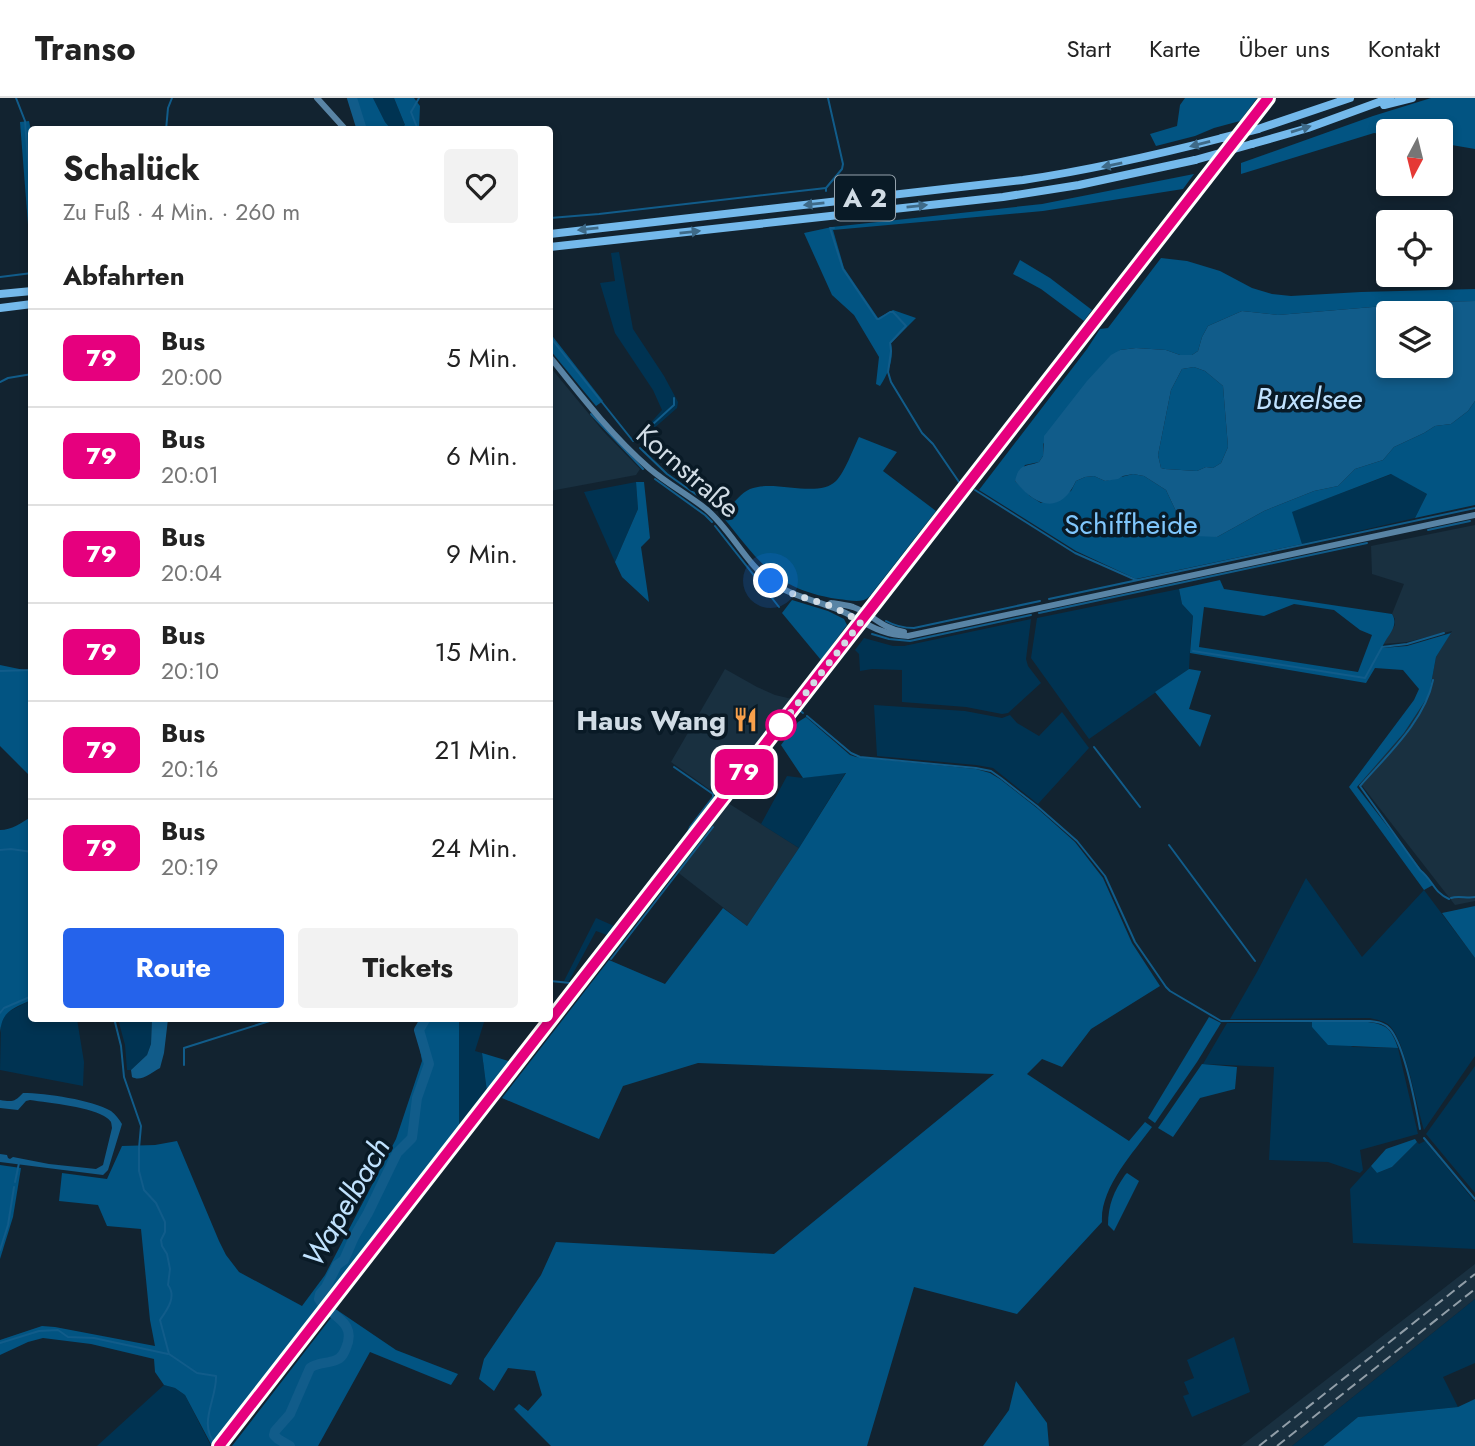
<!DOCTYPE html>
<html lang="de">
<meta charset="utf-8">
<style>
:root{--surface:#fff;--page:#f2f2f2;--text:#222;--muted:#767676;--line:#e0e0e0;--accent:#2563eb}
body{margin:0;font-family:Jost,sans-serif;background:var(--page);color:var(--text);height:100vh;display:flex;flex-direction:column;font-size:26px;white-space:nowrap}
*{box-sizing:border-box;margin:0}
p{font-size:23px;color:var(--muted)}
.icon{flex:none;width:38px;height:38px;fill:none;stroke:currentColor;stroke-width:2;stroke-linecap:round;stroke-linejoin:round}
.map{position:relative;flex:1;overflow:hidden}
.side{position:absolute;left:28px;top:28px;width:525px;height:896px;display:flex;flex-direction:column;background:var(--surface);border-radius:7px;box-shadow:0 4px 10px #0003}
.side>*{flex:none}
.badge{padding:0 14px;border-radius:10px;font-size:24px;line-height:46px}
.needle{width:46px;rotate:187deg}
.buttons{position:absolute;left:1376px;top:21px;display:grid;gap:14px}
.buttons a{display:grid;place-items:center;width:77px;height:77px;border-radius:7px;background:var(--surface);box-shadow:0 4px 10px #0003;font-size:35px}
.you{position:absolute;width:35px;height:35px;margin:-18px;border:5px solid #fff;border-radius:50%;background:#1a73e8;box-shadow:0 0 0 10px #1a73e833}
.map>.badge{position:absolute;translate:-50% -50%;box-shadow:0 0 0 4px #fff}
h2{padding:0 35px;font-size:26px;line-height:63px}
.round{display:grid;place-items:center;flex:none;width:74px;height:74px;border-radius:7px;background:var(--page)}
.head{display:flex;align-items:center;justify-content:space-between;height:119px;padding:0 35px}
h1{font-size:33px;font-weight:700;line-height:52px}
.primary-button{display:flex;gap:14px;margin-top:auto;padding:14px 35px}
.primary-button a{flex:1;height:80px;border-radius:7px;background:var(--accent);color:#fff;font-size:28px;font-weight:700;line-height:80px;text-align:center}
.primary-button a+a{background:var(--page);color:var(--text)}
ul{padding:0;list-style:none}
li{display:flex;align-items:center;gap:21px;height:98px;padding:0 35px;border-top:2px solid var(--line)}
li div{flex:1}
li b{display:block;font-size:26px}
li em{font-style:normal}
li .badge{min-width:77px;font-weight:700;text-align:center}
header{display:flex;align-items:center;gap:42px;box-sizing:border-box;height:98px;padding:0 35px;background:var(--surface);border-bottom:2px solid var(--line)}
header strong{font-size:33px}
nav{display:flex;gap:38px;margin-inline-start:auto;font-size:24px}
.map>svg:first-child{display:block}
.built{fill:#193040}
.green{fill:#003352}
.forest{fill:#025482;fill-rule:evenodd}
.water{fill:#115c8a;fill-rule:evenodd}
.lines{fill:none;stroke-linecap:round;stroke-linejoin:round}
.stream{stroke:#115c8a;stroke-width:2}
.river{stroke:#115c8a;stroke-width:10}
.secondary{stroke:#5984a5;stroke-width:6}
.primary{stroke:#68a0ca;stroke-width:7}
.highway{stroke:#74b9eb;stroke-width:8}
.rail{stroke:#919ea8;stroke-width:2;stroke-dasharray:10 5;stroke-linecap:butt}
.highway-bridge{stroke:#74b9eb;stroke-width:8}
.oneway{fill:#3e6a88}
.line-casing{stroke:#fff;stroke-width:16}
.line{stroke:#e6007e;stroke-width:10}
.walk{stroke:#d1dce5;stroke-width:7;stroke-dasharray:0 12.6}
.stop-dot{fill:#fff;stroke:#e6007e;stroke-width:3.5}
.labels{text-anchor:middle;dominant-baseline:central;stroke-width:7;stroke-linejoin:round;paint-order:stroke}
.shield{fill:#091a26;stroke:#95a2ac;stroke-width:2}
.shield-label{font-size:26px;font-weight:bold;fill:#d1dce5}
.street-label{font-size:28px;fill:#d1dce5;stroke:#091a26}
.park-label{font-size:28px;fill:#80c7fd;stroke:#091a26}
.poi-label{font-size:28px;font-weight:bold;fill:#d1dce5;stroke:#091a26;text-anchor:end}
.water-label{font-size:30px;font-style:italic;fill:#c0e2fe;stroke:#091a26}
</style>
<header>
<strong>Transo</strong>
<nav><a>Start</a><a>Karte</a><a>Über uns</a><a>Kontakt</a></nav>
</header>
<div class="map">
<svg width="1475" height="1348" viewBox="0 0 1475 1348">
<rect width="100%" height="100%" fill="#122330"/>
<g class="built">
<path d="M 550,270 L 551,270 L 603,333 L 640,371 L 636,377 L 550,393 Z"/>
<path d="M 1475,427 L 1475,803 L 1455,807 L 1360,685 L 1404,635 L 1429,597 L 1436,559 L 1452,533 L 1407,544 L 1383,546 L 1395,527 L 1395,521 L 1392,516 L 1404,486 L 1372,476 L 1371,448 Z"/>
<path d="M 725,571 L 757,589 L 775,597 L 792,601 L 719,698 L 671,664 Z"/>
<path d="M 728,705 L 799,750 L 747,828 L 676,773 Z"/>
<path d="M 1475,1166 L 1475,1201 L 1292,1348 L 1241,1348 Z"/>
</g>
<g class="green">
<path d="M 373,0 L 394,0 L 405,27 L 400,31 L 390,31 L 385,24 Z"/>
<path d="M 619,154 L 633,231 L 664,278 L 678,304 L 677,310 L 652,332 L 648,328 L 662,312 L 653,292 L 615,235 L 600,185 L 615,183 L 611,155 Z"/>
<path d="M 1392,376 L 1427,396 L 1415,420 L 1302,446 L 1291,414 Z"/>
<path d="M 636,384 L 638,411 L 615,464 L 584,394 Z"/>
<path d="M 1179,491 L 1182,506 L 1193,518 L 1191,534 L 1189,571 L 1089,641 L 1031,560 L 1037,520 Z"/>
<path d="M 1031,521 L 1026,561 L 1028,568 L 1041,585 L 1008,615 L 1002,616 L 966,609 L 902,604 L 902,572 L 872,571 L 860,573 L 859,556 L 855,552 L 864,540 L 893,548 L 904,548 Z"/>
<path d="M 874,607 L 965,613 L 1002,620 L 1010,617 L 1017,625 L 1039,638 L 1062,614 L 1089,650 L 1038,706 L 993,670 L 976,667 L 877,658 Z"/>
<path d="M 846,674 L 799,750 L 761,726 L 787,678 L 803,680 Z"/>
<path d="M 1306,780 L 1362,859 L 1424,792 L 1475,860 L 1475,958 L 1424,1032 C 1417,1009 1405,943 1390,928 C 1385,923 1378,922 1370,920 L 1230,921 L 1257,874 Z"/>
<path d="M 596,820 L 614,828 L 607,837 L 596,833 L 569,883 L 564,883 Z"/>
<path d="M 31,902 L 32,920 L 77,921 L 84,964 L 83,988 L 0,972 L 1,926 L 6,915 Z"/>
<path d="M 118,921 L 152,921 L 151,946 L 147,957 L 131,972 L 127,972 L 125,947 Z"/>
<path d="M 459,921 L 485,921 L 475,953 L 482,955 L 487,994 L 459,1030 Z"/>
<path d="M 1312,924 L 1312,929 L 1353,949 L 1398,950 L 1418,1036 L 1360,1052 L 1363,1072 L 1360,1075 L 1328,1064 L 1269,1062 L 1274,969 L 1203,966 L 1227,925 Z"/>
<path d="M 1475,968 L 1475,1095 L 1426,1036 Z"/>
<path d="M 1425,1043 L 1475,1104 L 1475,1151 L 1353,1145 L 1350,1091 L 1371,1068 L 1377,1075 L 1392,1069 L 1417,1044 L 1419,1046 Z"/>
<path d="M 1475,1201 L 1475,1265 L 1443,1279 L 1458,1309 L 1358,1319 L 1323,1348 L 1292,1348 Z"/>
<path d="M 1234,1239 L 1250,1294 L 1192,1319 L 1183,1298 L 1189,1296 L 1184,1284 L 1194,1280 L 1187,1262 Z"/>
<path d="M 164,1287 L 175,1290 L 185,1297 L 211,1348 L 97,1348 Z"/>
</g>
<g class="forest">
<path d="M 349,0 L 373,0 L 385,24 L 390,30 L 400,31 L 405,27 L 394,0 L 414,0 L 420,8 L 419,31 L 356,31 L 358,29 Z"/>
<path d="M 1185,0 L 1257,0 L 1240,23 L 1214,30 L 1195,38 L 1156,48 L 1150,36 L 1177,28 L 1180,7 Z"/>
<path d="M 1431,0 L 1475,0 L 1475,51 L 1440,45 L 1440,33 L 1388,33 L 1388,37 L 1374,35 L 1241,76 L 1241,65 L 1373,18 Z"/>
<path d="M 29,23 L 32,38 L 31,165 L 20,24 Z"/>
<path d="M 1194,76 L 1183,91 L 1043,113 L 833,132 L 844,170 L 878,220 L 893,212 L 916,220 L 891,245 C 894,261 889,274 880,288 L 876,286 L 879,259 L 854,217 L 832,197 L 804,135 L 832,129 L 1042,106 Z"/>
<path d="M 1161,160 L 1187,163 L 1220,173 L 1252,190 L 1272,196 L 1291,198 L 1361,194 L 1475,191 L 1475,203 L 1432,204 L 1278,217 L 1242,213 L 1208,228 L 1202,239 L 1198,253 L 1192,257 L 1180,257 L 1166,252 L 1136,250 L 1120,252 L 1043,346 L 1043,358 L 1039,364 L 1025,367 L 1015,383 L 1030,398 L 1041,405 L 1071,393 L 1076,383 L 1085,379 L 1094,378 L 1105,383 L 1133,376 L 1144,378 L 1166,392 L 1182,426 L 1217,439 L 1264,413 L 1314,393 L 1338,388 L 1355,371 L 1383,362 L 1394,349 L 1424,335 L 1435,328 L 1451,326 L 1468,313 L 1475,303 L 1475,407 L 1415,420 L 1427,396 L 1391,376 L 1292,414 L 1302,446 L 1136,481 L 1076,453 L 979,392 L 1087,251 L 1100,231 L 1108,230 Z"/>
<path d="M 1020,162 L 1050,180 L 1092,212 L 1084,223 L 1041,191 L 1013,176 Z"/>
<path d="M 550,235 L 603,303 L 596,308 L 550,252 Z"/>
<path d="M 1194,269 L 1205,273 L 1223,288 L 1228,349 L 1221,365 L 1213,370 L 1206,369 L 1197,373 L 1165,371 L 1161,370 L 1158,357 L 1171,292 L 1182,271 Z"/>
<path d="M 859,339 L 897,354 L 883,373 L 936,413 L 869,499 C 861,506 849,502 838,501 C 774,491 760,464 722,418 C 731,409 739,396 750,391 C 774,381 818,401 836,383 C 845,374 853,351 859,339 Z"/>
<path d="M 636,384 L 644,384 L 650,440 L 641,449 L 649,504 L 622,479 L 615,464 L 638,411 Z"/>
<path d="M 1220,482 L 1224,491 L 1392,516 C 1400,529 1386,538 1382,550 L 1407,548 L 1451,535 L 1436,559 L 1429,597 L 1404,635 L 1357,689 L 1433,787 L 1424,792 L 1349,689 L 1414,602 L 1419,591 L 1403,572 L 1375,570 L 1366,585 L 1190,555 L 1193,518 L 1182,506 L 1179,491 ZM 1294,506 L 1334,512 L 1360,532 L 1372,537 L 1358,574 L 1199,549 L 1204,509 L 1264,518 Z"/>
<path d="M 792,502 L 828,513 L 844,521 L 847,527 L 821,562 L 782,515 Z"/>
<path d="M 31,563 L 31,679 L 0,648 L 0,567 L 29,573 Z"/>
<path d="M 1189,571 L 1201,573 L 1189,611 L 1211,617 L 1200,649 L 1155,594 Z"/>
<path d="M 806,619 L 850,657 L 856,659 L 976,671 L 990,675 L 1000,681 L 1037,710 L 1075,744 L 1103,780 L 1132,845 L 1160,888 L 1091,931 L 1062,969 L 1042,961 L 1027,976 L 1129,1043 L 1145,1024 L 1152,1029 C 1133,1055 1100,1090 1102,1124 L 1017,1216 L 914,1189 L 867,1348 L 551,1348 L 514,1311 L 519,1306 L 528,1313 L 542,1297 L 535,1273 L 508,1270 L 494,1293 L 479,1281 L 484,1261 L 541,1177 L 556,1144 L 774,1156 L 994,976 L 698,965 L 623,988 L 599,1041 L 502,1000 L 609,862 L 665,886 L 723,810 L 747,828 L 799,750 L 846,675 L 803,680 L 781,647 L 798,624 Z"/>
<path d="M 31,719 L 31,902 C 13,911 2,912 0,935 L 0,732 C 12,732 21,725 31,719 Z"/>
<path d="M 1475,808 L 1475,860 L 1442,815 Z"/>
<path d="M 1209,919 L 1221,925 L 1197,964 L 1155,1025 L 1148,1020 Z"/>
<path d="M 419,921 L 459,921 L 459,1030 L 212,1348 L 185,1297 L 175,1290 L 164,1287 L 155,1274 L 154,1261 L 91,1246 L 43,1240 L 28,1244 L 0,1257 L 0,1242 L 42,1228 L 55,1229 L 155,1248 L 150,1222 L 141,1131 L 107,1128 L 98,1107 L 59,1103 L 62,1075 L 107,1081 L 122,1048 L 155,1047 L 177,1043 L 219,1143 L 226,1157 L 239,1174 L 302,1208 L 325,1177 L 396,1041 L 422,963 L 417,933 Z"/>
<path d="M 1312,924 C 1329,924 1376,919 1388,931 C 1393,936 1396,944 1398,950 L 1328,947 L 1312,929 Z"/>
<path d="M 482,955 L 512,964 L 487,994 Z"/>
<path d="M 1202,966 L 1237,969 L 1235,991 L 1200,1000 L 1173,1039 L 1158,1030 Z"/>
<path d="M 1415,1041 L 1417,1044 L 1392,1069 L 1377,1075 L 1371,1068 L 1386,1051 Z"/>
<path d="M 0,1067 L 21,1070 L 13,1119 L 0,1161 Z"/>
<path d="M 1127,1075 L 1139,1083 L 1114,1133 L 1108,1127 C 1108,1107 1114,1093 1125,1077 Z"/>
<path d="M 337,1212 L 396,1252 L 458,1276 L 451,1287 L 370,1254 L 318,1348 L 232,1348 Z"/>
<path d="M 1016,1283 L 1047,1325 L 1049,1348 L 983,1348 L 1009,1312 Z"/>
<path d="M 1475,1301 L 1475,1348 L 1323,1348 L 1358,1319 L 1458,1309 Z"/>
</g>
<g class="water">
<path d="M 1475,203 L 1475,303 L 1468,313 L 1451,326 L 1435,328 L 1424,335 L 1394,349 L 1383,362 L 1355,371 L 1338,388 L 1314,393 L 1264,413 L 1217,439 L 1195,438 L 1182,426 L 1166,392 L 1144,378 L 1133,376 L 1123,378 L 1118,381 L 1105,383 L 1094,378 L 1085,379 L 1076,383 C 1060,418 1035,408 1015,383 C 1019,365 1026,369 1039,364 L 1043,358 L 1044,338 L 1087,283 L 1111,257 L 1120,252 L 1136,250 L 1166,252 L 1180,257 L 1192,257 L 1198,253 L 1202,239 L 1208,228 L 1242,213 L 1278,217 L 1432,204 ZM 1388,215 L 1440,215 L 1440,268 L 1388,268 ZM 1194,269 L 1205,273 L 1223,288 L 1228,349 L 1221,365 L 1213,370 L 1206,369 L 1197,373 L 1165,371 L 1161,370 L 1158,357 L 1171,292 L 1182,271 Z"/>
<path d="M 152,921 L 168,921 L 164,955 L 160,970 C 151,975 141,984 132,979 L 131,972 L 147,957 L 151,946 Z"/>
<path d="M 23,995 C 46,995 92,1002 111,1013 C 116,1017 119,1021 122,1026 L 108,1072 L 103,1077 L 0,1064 L 0,1056 L 7,1057 L 8,1060 L 10,1061 L 13,1059 L 49,1066 L 96,1071 L 103,1067 L 112,1030 C 111,1024 112,1024 107,1020 C 93,1009 49,1005 30,1002 L 26,1003 L 18,1012 L 0,1010 L 0,1002 C 12,1004 15,1004 23,995 Z"/>
</g>
<g class="lines">
<g class="stream">
<path d="M 16,0 L 25,23 L 32,116"/>
<path d="M 166,32 L 168,10 L 172,0"/>
<path d="M 364,32 L 371,32"/>
<path d="M 418,32 L 411,14 L 419,0"/>
<path d="M 826,93 L 826,90 L 842,71 L 843,66 L 828,0"/>
<path d="M 550,120 L 599,116 L 826,90"/>
<path d="M 834,130 L 830,130 L 843,171 L 877,221 L 879,221 L 890,214 L 893,214 L 906,228 L 890,245 L 891,253 L 888,274 L 891,284 L 922,335 L 933,346 L 959,384"/>
<path d="M 0,179 L 32,175"/>
<path d="M 550,239 L 633,343"/>
<path d="M 0,284 L 8,280 L 32,276"/>
<path d="M 591,316 L 643,371"/>
<path d="M 642,336 L 674,307 L 674,300"/>
<path d="M 640,350 L 667,376 L 704,402"/>
<path d="M 655,381 L 705,417 L 712,424"/>
<path d="M 975,392 L 1075,455 L 1136,482"/>
<path d="M 715,428 L 779,509"/>
<path d="M 1428,432 L 1470,423"/>
<path d="M 872,497 L 957,390"/>
<path d="M 1049,501 L 1475,410"/>
<path d="M 1039,515 L 1367,445"/>
<path d="M 886,523 C 895,528 904,530 914,530 L 1040,503"/>
<path d="M 872,536 L 889,541 L 910,543 L 1031,517"/>
<path d="M 1193,553 L 1365,580 L 1382,549 L 1407,546 L 1444,535"/>
<path d="M 0,573 L 32,572"/>
<path d="M 1433,582 C 1425,623 1386,658 1360,688 L 1420,772 C 1433,782 1433,794 1449,801"/>
<path d="M 799,612 L 803,615"/>
<path d="M 807,618 L 851,655 L 860,659 L 976,670 L 991,673 L 1001,680 L 1037,708 L 1077,743 L 1105,778 L 1135,844 L 1166,889 L 1170,893 L 1221,923 L 1370,923 C 1378,924 1385,925 1390,931 C 1404,947 1416,1009 1420,1031"/>
<path d="M 1094,649 L 1140,709"/>
<path d="M 1169,747 L 1255,863"/>
<path d="M 0,752 L 11,751 L 32,754"/>
<path d="M 1451,800 C 1459,797 1467,801 1475,799"/>
<path d="M 611,861 L 713,729"/>
<path d="M 550,883 L 571,885 L 688,734 L 690,729 L 713,699 L 713,696 L 674,669"/>
<path d="M 0,915 L 4,910 L 32,898"/>
<path d="M 114,920 L 121,948 L 124,979 L 141,1028 L 139,1050 L 139,1073 L 144,1092 L 156,1105 L 165,1124 L 165,1134 L 161,1142 L 162,1148 L 167,1156 L 170,1171 L 168,1187 C 177,1199 167,1212 160,1222 L 169,1256 L 197,1275 L 216,1278 C 217,1302 197,1325 216,1347"/>
<path d="M 184,967 L 184,950 L 279,920"/>
<path d="M 1424,1040 L 1475,1101"/>
<path d="M 15,1084 L 19,1065"/>
<path d="M 0,1152 L 8,1127 L 14,1089"/>
<path d="M 0,1245 L 39,1233 L 58,1232 L 68,1239 L 94,1240 L 168,1256"/>
</g>
<g class="river">
<path d="M 352,0 L 362,32"/>
<path d="M 290,1348 L 278,1341 L 274,1337 L 275,1333 L 290,1316 L 310,1270 C 318,1264 327,1266 336,1262 C 342,1260 344,1255 346,1250 C 358,1222 328,1218 319,1201 L 320,1196 L 326,1189 L 337,1167 L 344,1162 L 354,1139 L 368,1115 L 397,1055 L 412,1040 L 417,1000 L 429,966 L 419,932 L 426,920"/>
</g>
<g class="secondary">
<path d="M 317,0 L 346,32"/>
<path d="M 550,259 C 581,298 612,338 650,371 C 668,386 688,397 706,411 C 731,432 745,464 770,483 C 789,497 813,502 834,510 C 864,521 873,536 908,538 L 1475,417"/>
<path d="M 831,505 C 838,506 846,507 853,509 C 873,516 880,530 904,534"/>
</g>
<path class="primary" d="M 219,1348 L 1268,0"/>
<g class="highway">
<path d="M 1384,7 L 1412,0"/>
<path d="M 1258,31 L 1350,0"/>
<path d="M 1252,46 L 1308,30 L 1390,0"/>
<path d="M 550,136 L 1023,82 C 1090,72 1156,57 1222,40"/>
<path d="M 550,149 L 1003,99 L 1079,87 L 1195,62"/>
<path d="M 0,196 L 32,193"/>
<path d="M 0,210 L 32,206"/>
</g>
<g class="rail">
<path d="M 1259,1348 L 1475,1176"/>
<path d="M 1277,1348 L 1475,1191"/>
</g>
<g class="highway-bridge">
<path d="M 1222,40 L 1258,31"/>
<path d="M 1195,62 L 1252,46"/>
</g>
</g>
<defs><path id="oneway-solid" d="M-6-.8H1V-3.2L6.5 0L1 3.2V.8H-6Z" transform="scale(1.75)"/></defs>
<g class="oneway">
<use href="#oneway-solid" transform="translate(1301 31) rotate(-17)"/>
<use href="#oneway-solid" transform="translate(1200 46) rotate(166)"/>
<use href="#oneway-solid" transform="translate(1112 67) rotate(168)"/>
<use href="#oneway-solid" transform="translate(814 106) rotate(174)"/>
<use href="#oneway-solid" transform="translate(917 108) rotate(-6)"/>
<use href="#oneway-solid" transform="translate(588 131) rotate(174)"/>
<use href="#oneway-solid" transform="translate(690 134) rotate(-6)"/>
</g>
<g class="lines">
<defs>
<path id="line" d="M 219,1348 L 1268,0"/>
</defs>
<use href="#line" class="line-casing"/>
<use href="#line" class="line"/>
<path class="walk" d="M 771,483 L 793,496 L 834,509 L 861,524 L 781,627"/>
</g>
<defs>
<symbol id="restaurant-bare" viewBox="-9 -9 18 18"><path d="M-5-6h1v4h1v-4h1v4h1v-4h1v5L-1.5 .5V6h-2V.5L-5-1ZM5-6V6H3V1.5H1.5Q1.5-4 5-6Z" fill="#f8a04b" stroke="#091a26" stroke-width="2.5" paint-order="stroke"/></symbol>
</defs>
<g fill-rule="evenodd">
<use href="#restaurant-bare" x="728" y="604" width="35" height="35"/>
</g>
<circle class="stop-dot" cx="781" cy="627" r="14"/>
<g class="labels">
<rect class="shield" x="835" y="77.5" width="60" height="45" rx="5"/>
<g class="shield-label">
<text x="865" y="100">A 2</text>
</g>
<g class="street-label">
<text transform="translate(688 373) rotate(41)">Kornstraße</text>
</g>
<g class="park-label">
<text x="1131" y="426">Schiffheide</text>
</g>
<g class="poi-label">
<text x="726" y="622">Haus Wang</text>
</g>
<g class="water-label">
<text x="1309" y="300">Buxelsee</text>
<text transform="translate(346 1104) rotate(-60)">Wapelbach</text>
</g>
</g>
</svg>
<div class="buttons">
<a><svg class="needle" viewBox="-14 -14 28 28"><path d="M0-13l5 13h-10z" fill="#e53935"/><path d="M0 13l5-13h-10z" fill="#767676"/></svg></a>
<a><svg class="icon" aria-label="locate" viewBox="0 0 24 24"><circle cx="12" cy="12" r="6"/><path d="M12 2v4M12 18v4M2 12h4M18 12h4"/></svg></a>
<a><svg class="icon" aria-label="layers" viewBox="0 0 24 24"><path d="M12 4l9 5-9 5-9-5zM3 14l9 5 9-5"/></svg></a>
</div>
<div class="you" style="left:771px;top:483px"></div>
<b class="badge" style="left:744px;top:674px;background:#e6007e;color:#fff">79</b>
<section class="side">
<div class="head"><div><h1>Schalück</h1><p>Zu Fuß · 4 Min. · 260 m</p></div><a class="round"><svg class="icon" aria-label="heart" viewBox="0 0 24 24"><path d="M12 20l-8-8c-3-5 5-10 8-4 3-6 11-1 8 4z"/></svg></a></div>
<h2>Abfahrten</h2>
<ul>
<li><span class="badge" style="background:#e6007e;color:#fff">79</span><div><b>Bus</b><p>20:00</p></div><em>5 Min.</em></li>
<li><span class="badge" style="background:#e6007e;color:#fff">79</span><div><b>Bus</b><p>20:01</p></div><em>6 Min.</em></li>
<li><span class="badge" style="background:#e6007e;color:#fff">79</span><div><b>Bus</b><p>20:04</p></div><em>9 Min.</em></li>
<li><span class="badge" style="background:#e6007e;color:#fff">79</span><div><b>Bus</b><p>20:10</p></div><em>15 Min.</em></li>
<li><span class="badge" style="background:#e6007e;color:#fff">79</span><div><b>Bus</b><p>20:16</p></div><em>21 Min.</em></li>
<li><span class="badge" style="background:#e6007e;color:#fff">79</span><div><b>Bus</b><p>20:19</p></div><em>24 Min.</em></li>
</ul>
<div class="primary-button"><a>Route</a><a>Tickets</a></div>
</section>
</div>
